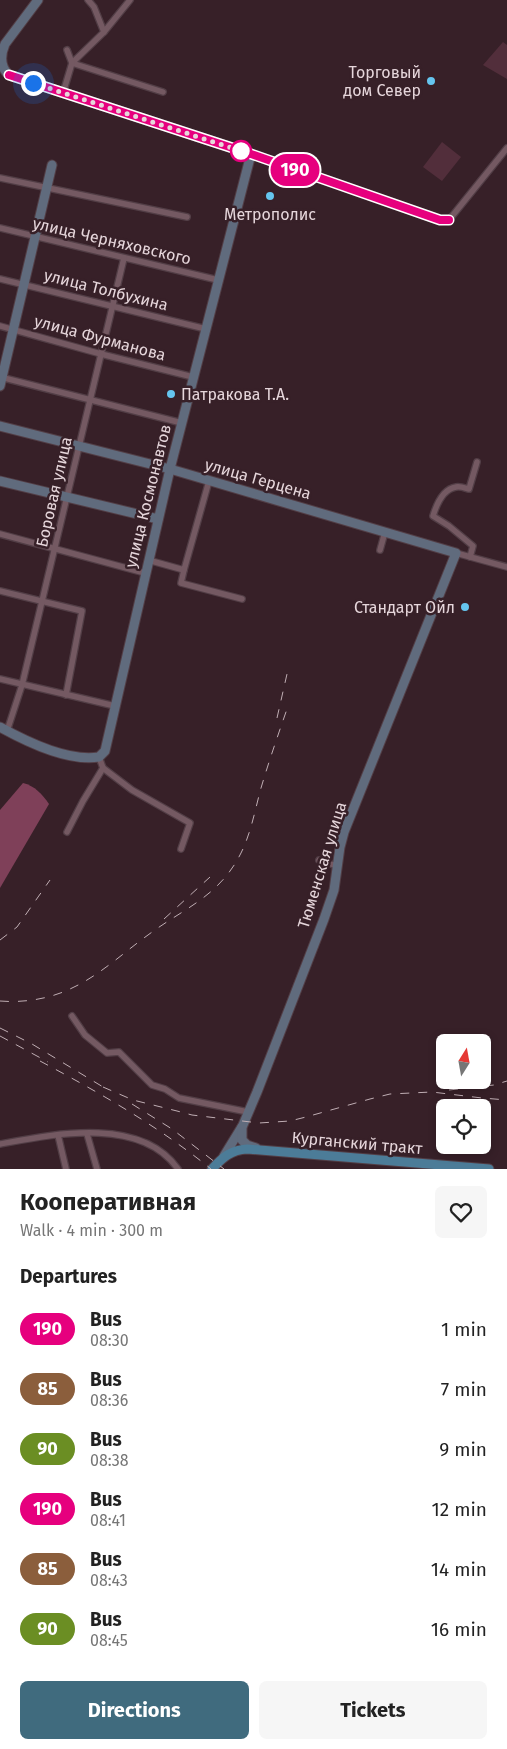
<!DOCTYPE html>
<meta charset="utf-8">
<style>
:root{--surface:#fff;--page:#f6f6f6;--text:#222;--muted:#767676;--accent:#406b7e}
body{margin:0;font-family:"Fira Sans",sans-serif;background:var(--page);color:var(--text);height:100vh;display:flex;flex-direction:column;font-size:19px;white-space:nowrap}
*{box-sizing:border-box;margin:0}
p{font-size:16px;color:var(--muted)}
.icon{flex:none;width:28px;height:28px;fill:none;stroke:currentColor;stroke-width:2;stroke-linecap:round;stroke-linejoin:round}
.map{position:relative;height:1169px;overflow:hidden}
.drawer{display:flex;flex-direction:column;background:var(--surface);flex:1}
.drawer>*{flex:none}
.badge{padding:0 10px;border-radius:16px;font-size:18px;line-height:32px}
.needle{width:32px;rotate:11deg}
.controls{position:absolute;left:436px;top:1034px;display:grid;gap:10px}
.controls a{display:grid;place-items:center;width:55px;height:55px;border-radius:8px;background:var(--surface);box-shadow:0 2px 8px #0003;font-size:25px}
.you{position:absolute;width:25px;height:25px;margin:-12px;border:4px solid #fff;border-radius:50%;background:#1a73e8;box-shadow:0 0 0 8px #1a73e833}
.map>.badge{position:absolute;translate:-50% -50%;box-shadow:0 0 0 2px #fff}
h2{padding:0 20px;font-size:19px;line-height:45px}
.round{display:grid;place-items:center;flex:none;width:52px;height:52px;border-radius:8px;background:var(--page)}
.overview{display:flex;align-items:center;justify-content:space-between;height:85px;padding:0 20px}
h1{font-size:24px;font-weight:700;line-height:38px}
.cta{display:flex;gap:10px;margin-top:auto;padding:10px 20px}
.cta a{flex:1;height:58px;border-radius:8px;background:var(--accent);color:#fff;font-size:20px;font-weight:700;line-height:58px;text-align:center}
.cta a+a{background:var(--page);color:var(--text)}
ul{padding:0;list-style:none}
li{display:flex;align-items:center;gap:15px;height:60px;padding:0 20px}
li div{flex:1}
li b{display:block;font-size:19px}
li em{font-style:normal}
li .badge{min-width:55px;font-weight:700;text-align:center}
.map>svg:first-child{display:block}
.green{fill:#522e3b}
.forest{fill:#7f4059}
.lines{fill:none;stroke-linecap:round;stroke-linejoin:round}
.street-casing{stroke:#523e46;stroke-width:8}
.secondary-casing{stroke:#523e46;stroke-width:11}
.primary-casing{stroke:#523e46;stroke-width:11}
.street{stroke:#745962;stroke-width:5.5}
.secondary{stroke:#606b7d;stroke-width:9}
.primary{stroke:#4c7c98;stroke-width:9}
.rail{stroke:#c0aeb4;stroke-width:1;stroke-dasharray:9 9;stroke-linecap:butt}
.line-casing{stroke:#fff;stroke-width:11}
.line{stroke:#e6007e;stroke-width:8}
.walk{stroke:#e6d6db;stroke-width:5;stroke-dasharray:0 9}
.poi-dot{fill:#65c5ef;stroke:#372028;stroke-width:2}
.stop-dot{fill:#fff;stroke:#e6007e;stroke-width:2.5}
.labels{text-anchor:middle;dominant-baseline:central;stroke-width:5;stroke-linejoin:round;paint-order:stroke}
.poi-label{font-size:16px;fill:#e6d6db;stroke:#372028;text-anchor:end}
.street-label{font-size:16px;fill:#e6d6db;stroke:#372028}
</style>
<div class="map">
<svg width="507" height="1169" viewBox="0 0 507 1169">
<rect width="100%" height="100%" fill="#372028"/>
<g class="green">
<path d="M 503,42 L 507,45 L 507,79 L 483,65 Z"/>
<path d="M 442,142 L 461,157 L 442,181 L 423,167 Z"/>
</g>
<path class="forest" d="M 23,783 C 35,786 42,794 49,804 L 0,888 L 0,810 Z"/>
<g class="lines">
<defs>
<g id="street">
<path d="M 88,0 L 94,7 L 104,32 L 72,63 L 163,92"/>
<path d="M 104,32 L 130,0"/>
<path d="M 63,93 L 72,63 L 67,50"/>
<path d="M 251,154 L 440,220 L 449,220 L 507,148"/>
<path d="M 0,178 L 187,217"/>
<path d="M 0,228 L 218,280"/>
<path d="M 0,279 L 206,329"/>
<path d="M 0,326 L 101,354 L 193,377"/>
<path d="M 0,377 L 182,423"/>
<path d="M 0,534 L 145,573"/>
<path d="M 380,550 L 385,532"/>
<path d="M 456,553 L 507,567"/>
<path d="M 470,557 L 473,546 L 449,526 L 433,516 C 436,506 443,489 456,487 C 460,486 465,488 469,489 L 477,462"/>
<path d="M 148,560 L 184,570 L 209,481"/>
<path d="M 184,570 L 181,583 L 242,599"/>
<path d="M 0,591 L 82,611 L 66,695"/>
<path d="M 0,679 L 115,706"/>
<path d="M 7,731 L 22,685 L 124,258"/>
<path d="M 103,768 L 132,790 L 190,823 L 181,849"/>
<path d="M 67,832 L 83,801 L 103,768 L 99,757"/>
<path d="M 319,860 L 337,866"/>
<path d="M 72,1016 L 85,1035 L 107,1053 L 119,1052 L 152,1085 L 165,1089 L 179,1098 L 248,1112"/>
<path d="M 87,1134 L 97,1169"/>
<path d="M 58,1135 L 66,1169"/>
<path d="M 0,1144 C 54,1134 141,1116 178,1169"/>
</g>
<g id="secondary">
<path d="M 0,386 L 52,165"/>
<path d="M 0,426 L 170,469 L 456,553 L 344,832 L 340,847 L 334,890 L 324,919 L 257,1092 L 243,1125 L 224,1156"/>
<path d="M 0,481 L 158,519"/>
<path d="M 0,727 C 27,742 68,762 99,757 L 105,751 L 170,469 L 251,154 L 9,75 C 0,67 0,56 5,44 L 38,0"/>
<path d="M 242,1127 L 242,1140 L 247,1145 L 256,1148"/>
</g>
<path id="primary" d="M 212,1169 C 223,1157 231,1150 247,1149 L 489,1169"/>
</defs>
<use href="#street" class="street-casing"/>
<use href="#secondary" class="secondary-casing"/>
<use href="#primary" class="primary-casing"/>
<use href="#street" class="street"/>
<use href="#secondary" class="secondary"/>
<use href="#primary" class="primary"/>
<g class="rail">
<path d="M 277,718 L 287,674"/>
<path d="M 164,919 L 210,877"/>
<path d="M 0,940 L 17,927 L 50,880"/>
<path d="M 0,1001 C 23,1003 49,999 70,989 C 99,976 123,953 148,935 C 184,908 219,897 241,853 C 251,833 255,810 261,788 C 269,761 278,735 287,709"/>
<path d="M 0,1028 L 32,1044 L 108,1090"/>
<path d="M 0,1036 L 48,1062"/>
<path d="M 40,1061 C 100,1093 158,1126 211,1169"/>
<path d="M 103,1087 L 133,1100 L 177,1111 L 192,1115 L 259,1123 L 290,1121 L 306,1117 L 370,1099 L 390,1094 L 432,1092 L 482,1098 L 507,1100"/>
<path d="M 449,1090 L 494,1085 L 507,1081"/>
<path d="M 132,1104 L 172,1129 L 224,1169"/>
</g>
</g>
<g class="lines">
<defs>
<path id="line" d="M 9,75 L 251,154 L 440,220 L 449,220"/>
</defs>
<use href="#line" class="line-casing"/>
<use href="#line" class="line"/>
<path class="walk" d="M 33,83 L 241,151"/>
</g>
<g class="poi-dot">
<circle cx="431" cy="81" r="5"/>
<circle cx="270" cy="196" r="5"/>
<circle cx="171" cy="394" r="5"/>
<circle cx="465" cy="607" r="5"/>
</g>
<circle class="stop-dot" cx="241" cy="151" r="10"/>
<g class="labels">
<g class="poi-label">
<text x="421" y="72">Торговый<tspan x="421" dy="18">дом Север</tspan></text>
<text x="270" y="214" text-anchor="middle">Метрополис</text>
<text x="181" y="394" text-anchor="start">Патракова Т.А.</text>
<text x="455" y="607">Стандарт Ойл</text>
</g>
<g class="street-label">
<text transform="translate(112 241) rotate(13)">улица Черняховского</text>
<text transform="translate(106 290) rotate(14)">улица Толбухина</text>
<text transform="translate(100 338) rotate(15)">улица Фурманова</text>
<text transform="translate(258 479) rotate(16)">улица Герцена</text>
<text transform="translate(54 492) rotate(-77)">Боровая улица</text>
<text transform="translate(148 496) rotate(-76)">улица Космонавтов</text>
<text transform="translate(322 865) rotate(-73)">Тюменская улица</text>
<text transform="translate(357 1143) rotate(5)">Курганский тракт</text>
</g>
</g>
</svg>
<div class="controls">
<a><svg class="needle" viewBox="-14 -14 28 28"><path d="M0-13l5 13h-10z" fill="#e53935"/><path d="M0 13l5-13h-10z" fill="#767676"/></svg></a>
<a><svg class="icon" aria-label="locate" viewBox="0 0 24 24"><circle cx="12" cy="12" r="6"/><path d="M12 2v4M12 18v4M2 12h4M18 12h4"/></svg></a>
</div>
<div class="you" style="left:33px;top:83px"></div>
<b class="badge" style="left:295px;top:170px;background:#e6007e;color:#fff">190</b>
</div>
<section class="drawer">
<div class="overview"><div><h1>Кооперативная</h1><p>Walk · 4 min · 300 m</p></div><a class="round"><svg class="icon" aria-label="heart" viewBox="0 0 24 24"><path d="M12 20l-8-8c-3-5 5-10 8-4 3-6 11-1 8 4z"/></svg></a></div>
<h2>Departures</h2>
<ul>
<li><span class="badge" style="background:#e6007e;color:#fff">190</span><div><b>Bus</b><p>08:30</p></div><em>1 min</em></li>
<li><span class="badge" style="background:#8b5e3c;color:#fff">85</span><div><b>Bus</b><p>08:36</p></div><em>7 min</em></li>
<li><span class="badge" style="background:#6b8e23;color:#fff">90</span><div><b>Bus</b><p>08:38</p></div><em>9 min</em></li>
<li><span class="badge" style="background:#e6007e;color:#fff">190</span><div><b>Bus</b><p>08:41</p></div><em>12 min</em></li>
<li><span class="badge" style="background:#8b5e3c;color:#fff">85</span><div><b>Bus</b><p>08:43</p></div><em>14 min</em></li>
<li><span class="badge" style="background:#6b8e23;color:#fff">90</span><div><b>Bus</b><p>08:45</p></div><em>16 min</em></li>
</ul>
<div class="cta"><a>Directions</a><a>Tickets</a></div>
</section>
